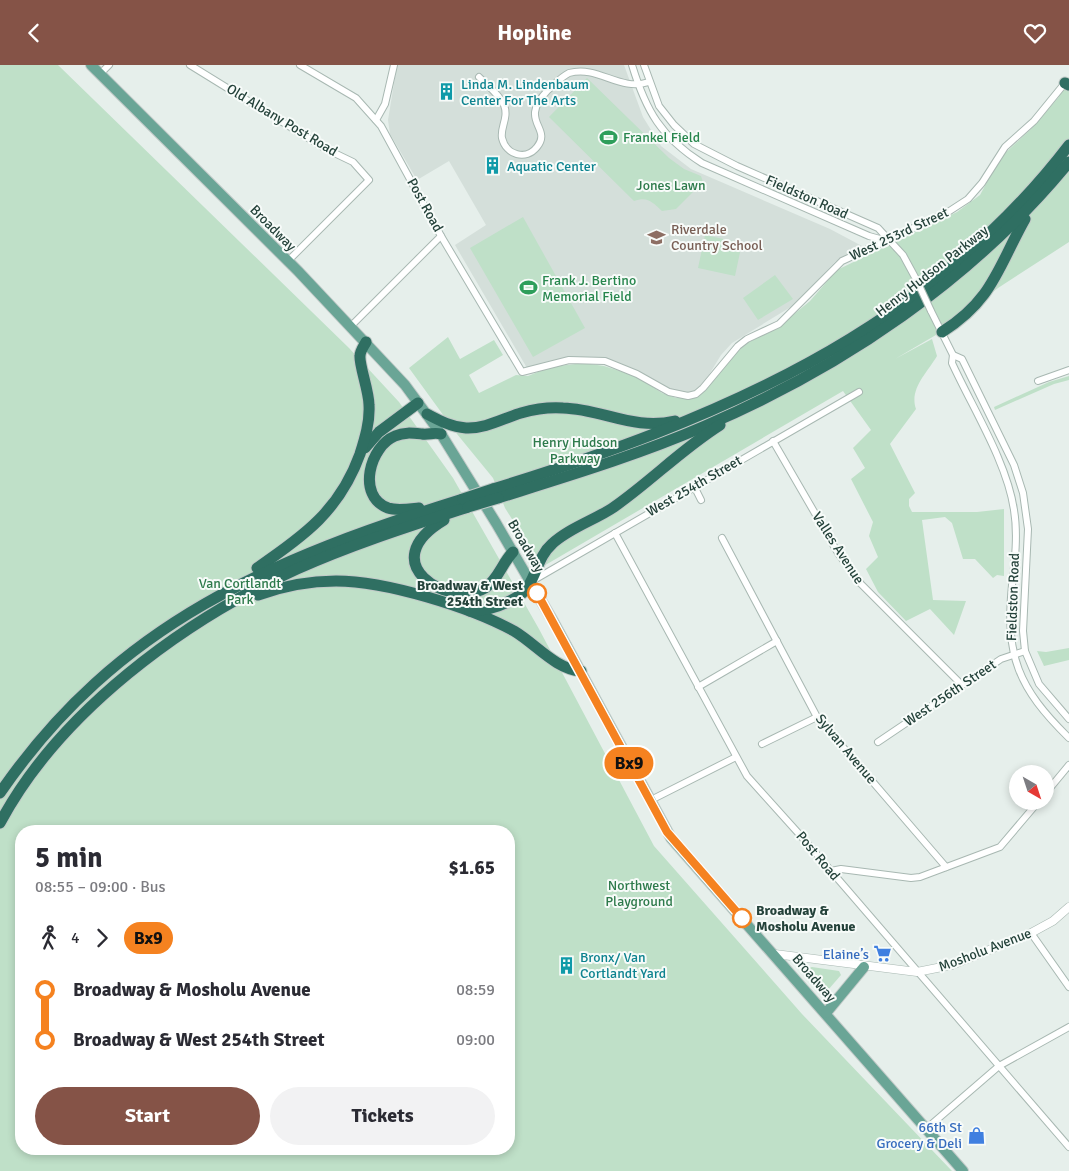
<!DOCTYPE html>
<meta charset="utf-8">
<style>
:root{--surface:#fff;--page:#f2f2f3;--text:#2b2b33;--muted:#7c7c81;--accent:#855347}
body{margin:0;font-family:Signika,sans-serif;background:var(--page);color:var(--text);height:100vh;display:flex;flex-direction:column;font-size:19px;white-space:nowrap}
*{box-sizing:border-box;margin:0}
p{font-size:16px;color:var(--muted)}
.icon{flex:none;width:28px;height:28px;fill:none;stroke:currentColor;stroke-width:2;stroke-linecap:round;stroke-linejoin:round}
.map{position:relative;flex:1;overflow:hidden}
.side{position:absolute;left:15px;top:760px;width:500px;height:330px;display:flex;flex-direction:column;background:var(--surface);border-radius:20px;box-shadow:0 2px 8px #0003}
.side>*{flex:none}
.badge{padding:0 10px;border-radius:16px;font-size:18px;line-height:32px}
.needle{width:32px;rotate:141deg}
.tools{position:absolute;left:1009px;top:700px;display:grid;gap:10px}
.tools a{display:grid;place-items:center;width:45px;height:45px;border-radius:50%;background:var(--surface);box-shadow:0 2px 8px #0003;font-size:25px}
.map>.badge{position:absolute;translate:-50% -50%;box-shadow:0 0 0 2px #fff}
.legs{display:flex;align-items:center;gap:8px;height:55px;padding:0 20px;font-size:16px}
.legs p{margin-inline-start:auto}
.headline{display:flex;align-items:center;justify-content:space-between;height:85px;padding:0 20px}
h1{font-size:28px;font-weight:800;line-height:38px}
.primary-button{display:flex;gap:10px;margin-top:auto;padding:10px 20px}
.primary-button a{flex:1;height:58px;border-radius:30px;background:var(--accent);color:#fff;font-size:20px;font-weight:800;line-height:58px;text-align:center}
.primary-button a+a{background:var(--page);color:var(--text)}
ul{padding:0 20px;list-style:none}
li{display:flex;align-items:center;gap:18px;height:50px;font-size:19px}
li i{display:grid;place-items:center;width:8px;height:100%;margin:0 6px;background:currentColor}
li i::after{content:'';width:12px;height:12px;margin:-6px;border:4px solid;border-radius:50%;background:var(--surface)}
li p{margin-inline-start:auto}
li:first-child i{background:linear-gradient(#0000 50%,currentColor 0)}
li:last-child i{background:linear-gradient(currentColor 50%,#0000 0)}
header{display:flex;justify-content:space-between;align-items:center;height:65px;padding:0 20px;background:var(--accent);color:#fff;font-size:22px;font-weight:800}
.map>svg:first-child{display:block}
.built{fill:#d4dfda}
.green{fill:#bfe0c8;fill-rule:evenodd}
.lines{fill:none;stroke-linecap:round;stroke-linejoin:round}
.minor-casing{stroke:#a8b8b2;stroke-width:8}
.tertiary-casing{stroke:#a8b8b2;stroke-width:9}
.primary-casing{stroke:#c2cac8;stroke-width:12}
.motorway-casing{stroke:#c2cac8;stroke-width:13}
.minor{stroke:#fff;stroke-width:6}
.tertiary{stroke:#fff;stroke-width:8}
.primary{stroke:#6aa596;stroke-width:10}
.motorway{stroke:#2f6f62;stroke-width:11}
.minor-bridge-casing{stroke:#a8b8b2;stroke-width:8;stroke-linecap:butt}
.motorway-bridge-casing{stroke:#c2cac8;stroke-width:13;stroke-linecap:butt}
.minor-bridge{stroke:#fff;stroke-width:6}
.motorway-bridge{stroke:#2f6f62;stroke-width:11}
.line-1-casing{stroke:#fff;stroke-width:11}
.line-1{stroke:#f58220;stroke-width:8}
.stop-1-dot{fill:#fff;stroke:#f58220;stroke-width:2.5}
.labels{text-anchor:middle;dominant-baseline:central;stroke-width:4;stroke-linejoin:round;paint-order:stroke}
.culture-label{font-size:14px;fill:#0d838f;stroke:#f7fbf9;text-anchor:start}
.street-label{font-size:14px;fill:#24423a;stroke:#f7fbf9}
.leisure-label{font-size:14px;fill:#27864d;stroke:#f7fbf9;text-anchor:start}
.park-label{font-size:14px;fill:#2d7a4b;stroke:#f7fbf9}
.education-label{font-size:14px;fill:#785e54;stroke:#f7fbf9;text-anchor:start}
.stop-label{font-size:14px;font-weight:bold;fill:#24423a;stroke:#f7fbf9;text-anchor:end}
.shop-label{font-size:14px;fill:#366cbe;stroke:#f7fbf9;text-anchor:end}
</style>
<header><svg class="icon" aria-label="back" viewBox="0 0 24 24"><path d="M15 5l-7 7 7 7"/></svg>Hopline<svg class="icon" aria-label="heart" viewBox="0 0 24 24"><path d="M12 20l-8-8c-3-5 5-10 8-4 3-6 11-1 8 4z"/></svg></header>
<div class="map">
<svg width="1069" height="1106" viewBox="0 0 1069 1106">
<rect width="100%" height="100%" fill="#e6efeb"/>
<path class="built" d="M 397,0 L 624,0 L 643,52 L 661,81 L 691,104 L 830,164 L 862,181 L 835,197 L 794,240 L 732,278 L 721,290 L 704,318 L 694,326 L 682,328 L 671,325 L 622,299 L 600,294 L 527,303 L 455,180 L 486,160 L 449,96 L 417,115 L 390,69 L 388,55 Z"/>
<g class="green">
<path d="M 0,0 L 58,0 L 349,283 L 399,337 L 453,413 L 539,564 L 654,781 L 802,949 L 952,1106 L 0,1106 ZM 21,766 L 509,766 L 509,1084 L 21,1084 Z"/>
<path d="M 587,13 L 669,93 L 684,104 L 701,111 L 703,117 L 676,144 L 662,146 C 652,137 648,131 634,136 L 549,52 Z"/>
<path d="M 1069,16 L 1069,177 L 998,223 L 941,267 L 895,294 L 932,274 L 937,291 C 927,308 909,324 916,344 L 890,379 L 915,428 L 909,434 L 909,441 L 912,447 L 977,447 L 1004,444 L 1004,511 L 997,510 L 993,513 L 975,494 L 963,494 L 952,458 L 945,452 L 922,455 L 933,535 L 966,536 L 954,570 L 930,544 L 906,556 L 878,527 L 866,504 L 878,492 L 869,471 L 873,457 L 851,414 L 865,403 L 853,383 L 871,365 L 843,326 L 542,502 L 505,443 L 493,413 L 457,369 L 409,303 L 448,272 L 460,294 L 494,275 L 503,290 L 469,310 L 479,328 L 516,310 L 528,311 L 550,302 L 584,298 L 604,301 L 636,311 L 662,328 L 676,333 L 691,333 L 733,290 L 749,277 L 776,264 L 810,236 L 837,205 L 957,147 L 980,130 L 1000,93 L 1033,62 L 1058,33 Z"/>
<path d="M 523,152 L 585,263 L 533,292 L 470,183 Z"/>
<path d="M 705,170 L 742,178 L 735,211 L 698,203 Z"/>
<path d="M 775,210 L 793,234 L 758,255 L 743,233 Z"/>
<path d="M 1069,311 L 1069,315 L 1054,319 L 995,345 L 994,342 L 1049,317 Z"/>
<path d="M 1069,583 L 1069,595 L 1044,601 L 1037,586 L 1046,587 Z"/>
<path d="M 812,902 L 839,906 L 841,910 L 828,925 L 824,927 L 806,906 L 807,903 Z"/>
</g>
<g class="lines">
<defs>
<g id="minor">
<path d="M 190,0 L 326,84 L 353,97 L 369,115 L 287,197"/>
<path d="M 300,0 L 356,33 L 381,61 L 441,171 L 522,307 L 569,295 L 605,296 L 637,309 L 669,327 L 688,331 L 696,329 L 703,323 L 738,281 L 747,274 L 779,259 L 842,196 L 948,147 L 968,134 L 982,118 L 1005,82 L 1034,56 L 1065,18"/>
<path d="M 632,0 C 646,46 661,72 702,98 L 869,171 L 887,176"/>
<path d="M 644,0 L 659,41 L 674,60 L 694,79 L 737,101 L 878,163 L 903,190 L 916,214"/>
<path d="M 100,9 L 109,0"/>
<path d="M 479,12 C 487,20 499,29 504,40 C 509,53 500,62 502,73 C 506,90 526,96 537,82 C 553,62 517,57 548,25 C 555,19 561,12 569,8 C 599,0 619,27 649,17"/>
<path d="M 376,55 L 385,39 L 394,0"/>
<path d="M 931,246 L 953,290 L 952,298 C 972,342 1007,397 1014,445 C 1018,469 1015,496 1012,520 C 1005,591 1018,623 1069,673"/>
<path d="M 351,261 L 441,171"/>
<path d="M 953,290 L 962,294 L 1014,400 L 1023,428 L 1028,464 L 1023,566 L 1025,586 L 1039,619 L 1069,654"/>
<path d="M 1038,316 L 1069,305"/>
<path d="M 773,376 L 838,488 L 861,519 L 962,620"/>
<path d="M 694,421 L 701,435"/>
<path d="M 615,468 L 747,711 L 800,770 L 1069,1082"/>
<path d="M 722,473 L 817,652 L 946,802"/>
<path d="M 534,515 L 859,327"/>
<path d="M 698,622 L 777,576"/>
<path d="M 878,677 L 1001,594 L 1025,586"/>
<path d="M 762,679 L 817,652"/>
<path d="M 1045,729 L 1069,700"/>
<path d="M 649,736 L 736,692"/>
<path d="M 831,806 L 841,804 L 911,813 L 920,812 L 1000,782 L 1039,736"/>
<path d="M 1031,868 L 1069,922"/>
<path d="M 926,1064 L 999,1001 L 1069,962"/>
</g>
<path id="tertiary" d="M 775,889 L 917,907 L 952,900 L 1031,868 L 1053,856 L 1069,842"/>
<g id="primary">
<path d="M 91,0 L 298,206 L 405,320 L 441,369 L 496,458 L 553,556 L 671,773 L 963,1106"/>
<path d="M 826,948 L 864,902"/>
</g>
<g id="motorway">
<path d="M 1065,18 L 1069,20"/>
<path d="M 942,267 C 993,235 998,202 1025,154"/>
<path d="M 427,349 C 440,356 452,362 466,363 C 485,364 504,353 521,348 C 535,344 549,342 563,343 C 602,344 635,366 675,356"/>
<path d="M 365,383 L 379,367 L 418,338"/>
<path d="M 493,424 C 714,356 924,269 1069,80"/>
<path d="M 498,433 C 568,411 638,390 705,361 C 843,302 973,214 1069,97"/>
<path d="M 419,443 C 409,444 397,446 388,443 C 356,431 370,381 395,371 C 404,367 412,368 422,369 C 429,370 434,367 441,369"/>
<path d="M 444,455 C 372,498 449,544 485,523 C 498,515 502,498 513,487"/>
<path d="M 257,503 C 304,471 340,445 360,389 C 365,373 370,357 369,340 C 369,326 359,300 360,291 C 360,286 364,281 366,277"/>
<path d="M 258,530 C 283,521 309,516 336,516 C 386,516 470,542 514,566 C 536,579 555,604 581,606"/>
<path d="M 470,546 C 488,546 505,540 520,530 C 536,518 536,493 552,479 C 569,463 595,455 614,442 C 651,416 682,384 720,360"/>
<path d="M 0,728 C 117,557 274,493 463,434"/>
<path d="M 0,758 C 59,647 184,555 297,504 C 353,479 410,461 468,442"/>
</g>
</defs>
<use href="#minor" class="minor-casing"/>
<use href="#tertiary" class="tertiary-casing"/>
<use href="#primary" class="primary-casing"/>
<use href="#motorway" class="motorway-casing"/>
<use href="#minor" class="minor"/>
<use href="#tertiary" class="tertiary"/>
<use href="#primary" class="primary"/>
<use href="#motorway" class="motorway"/>
<defs>
<path id="minor-bridge" d="M 916,214 L 931,246"/>
<g id="motorway-bridge">
<path d="M 463,434 L 493,424"/>
<path d="M 468,442 L 498,433"/>
</g>
</defs>
<use href="#minor-bridge" class="minor-bridge-casing"/>
<use href="#motorway-bridge" class="motorway-bridge-casing"/>
<use href="#minor-bridge" class="minor-bridge"/>
<use href="#motorway-bridge" class="motorway-bridge"/>
</g>
<g class="lines">
<defs>
<path id="line-1" d="M 537,528 L 667,767 L 742,853"/>
</defs>
<use href="#line-1" class="line-1-casing"/>
<use href="#line-1" class="line-1"/>
</g>
<defs>
<symbol id="building-bare" viewBox="-9 -9 18 18"><path d="M-4-6H4V6H1V3H-1V6H-4ZM-2.5-4.3h1.7v1.8h-1.7ZM.8-4.3h1.7v1.8H.8ZM-2.5-1h1.7V.8h-1.7ZM.8-1h1.7V.8H.8Z" fill="#0f9aa8" stroke="#f7fbf9" stroke-width="2.5" paint-order="stroke"/></symbol>
<symbol id="stadium-bare" viewBox="-9 -9 18 18"><path d="M0-5a6.5 5 0 1 0 0 10a6.5 5 0 1 0 0-10ZM-3.5-1.8h7v3.6h-7Z" fill="#2e9e5b" stroke="#f7fbf9" stroke-width="2.5" paint-order="stroke"/></symbol>
<symbol id="school-bare" viewBox="-9 -9 18 18"><path d="M0-5L7-2L0 1L-7-2ZM-4 1L0 2.5L4 1V4Q0 6-4 4Z" fill="#8d6e63" stroke="#f7fbf9" stroke-width="2.5" paint-order="stroke"/></symbol>
<symbol id="supermarket-bare" viewBox="-9 -9 18 18"><path d="M-6-5.5h2.5l.6 2H6L4.5 2H-2.5L-4.4-4H-6ZM-1.5 3.2a1.3 1.3 0 1 0 .1 0ZM3 3.2a1.3 1.3 0 1 0 .1 0Z" fill="#3f7fe0" stroke="#f7fbf9" stroke-width="2.5" paint-order="stroke"/></symbol>
<symbol id="shop-bare" viewBox="-9 -9 18 18"><path d="M-5-2.5h2.3a2.7 3.5 0 0 1 5.4 0H5L5.5 6h-11ZM-1.5-2.5h3a1.5 2.3 0 0 0-3 0Z" fill="#3f7fe0" stroke="#f7fbf9" stroke-width="2.5" paint-order="stroke"/></symbol>
</defs>
<g fill-rule="evenodd">
<use href="#building-bare" x="434" y="14" width="25" height="25"/>
<use href="#stadium-bare" x="596" y="60" width="25" height="25"/>
<use href="#building-bare" x="480" y="88" width="25" height="25"/>
<use href="#school-bare" x="644" y="160" width="25" height="25"/>
<use href="#stadium-bare" x="516" y="210" width="25" height="25"/>
<use href="#supermarket-bare" x="870" y="876" width="25" height="25"/>
<use href="#building-bare" x="554" y="888" width="25" height="25"/>
<use href="#shop-bare" x="964" y="1058" width="25" height="25"/>
</g>
<g class="stop-1-dot">
<circle cx="537" cy="528" r="9"/>
<circle cx="742" cy="853" r="9"/>
</g>
<g class="labels">
<g class="culture-label">
<text x="461" y="19">Linda M. Lindenbaum<tspan x="461" dy="16">Center For The Arts</tspan></text>
<text x="507" y="101">Aquatic Center</text>
<text x="580" y="892">Bronx/ Van<tspan x="580" dy="16">Cortlandt Yard</tspan></text>
</g>
<g class="street-label">
<text transform="translate(282 55) rotate(31)">Old Albany Post Road</text>
<text transform="translate(807 132) rotate(24)">Fieldston Road</text>
<text transform="translate(425 140) rotate(61)">Post Road</text>
<text transform="translate(273 163) rotate(45)">Broadway</text>
<text transform="translate(899 169) rotate(-25)">West 253rd Street</text>
<text transform="translate(932 206) rotate(-38)">Henry Hudson Parkway</text>
<text transform="translate(694 421) rotate(-30)">West 254th Street</text>
<text transform="translate(526 481) rotate(60)">Broadway</text>
<text transform="translate(838 483) rotate(57)">Valles Avenue</text>
<text transform="translate(1013 532) rotate(-88)">Fieldston Road</text>
<text transform="translate(950 628) rotate(-34)">West 256th Street</text>
<text transform="translate(846 684) rotate(50)">Sylvan Avenue</text>
<text transform="translate(818 791) rotate(50)">Post Road</text>
<text transform="translate(985 885) rotate(-21)">Mosholu Avenue</text>
<text transform="translate(814 913) rotate(49)">Broadway</text>
</g>
<g class="leisure-label">
<text x="623" y="72">Frankel Field</text>
<text x="542" y="215">Frank J. Bertino<tspan x="542" dy="16">Memorial Field</tspan></text>
</g>
<g class="park-label">
<text x="671" y="120">Jones Lawn</text>
<text x="575" y="377">Henry Hudson<tspan x="575" dy="16">Parkway</tspan></text>
<text x="240" y="518">Van Cortlandt<tspan x="240" dy="16">Park</tspan></text>
<text x="639" y="820">Northwest<tspan x="639" dy="16">Playground</tspan></text>
</g>
<g class="education-label">
<text x="671" y="164">Riverdale<tspan x="671" dy="16">Country School</tspan></text>
</g>
<g class="stop-label">
<text x="523" y="520">Broadway &amp; West<tspan x="523" dy="16">254th Street</tspan></text>
<text x="756" y="845" text-anchor="start">Broadway &amp;<tspan x="756" dy="16">Mosholu Avenue</tspan></text>
</g>
<g class="shop-label">
<text x="869" y="889">Elaine’s</text>
<text x="962" y="1062">66th St<tspan x="962" dy="16">Grocery &amp; Deli</tspan></text>
</g>
</g>
</svg>
<div class="tools">
<a><svg class="needle" viewBox="-14 -14 28 28"><path d="M0-13l5 13h-10z" fill="#e53935"/><path d="M0 13l5-13h-10z" fill="#7c7c81"/></svg></a>
</div>
<b class="badge" style="left:629px;top:698px;background:#f58220;color:#111">Bx9</b>
<section class="side">
<div class="headline"><div><h1>5 min</h1><p>08:55 – 09:00 · Bus</p></div><b>$1.65</b></div>
<div class="legs"><svg class="icon" aria-label="walk" viewBox="0 0 24 24"><circle cx="13" cy="4" r="2"/><path d="M13 8l-2 6 4 7M11 14l-3 7M7 12l3-4h3l4 4"/></svg>4<svg class="icon" aria-label="forward" viewBox="0 0 24 24"><path d="M9 5l7 7-7 7"/></svg><b class="badge" style="background:#f58220;color:#111">Bx9</b></div>
<ul>
<li><i style="color:#f58220"></i><b>Broadway &amp; Mosholu Avenue</b><p>08:59</p></li>
<li><i style="color:#f58220"></i><b>Broadway &amp; West 254th Street</b><p>09:00</p></li>
</ul>
<div class="primary-button"><a>Start</a><a>Tickets</a></div>
</section>
</div>
